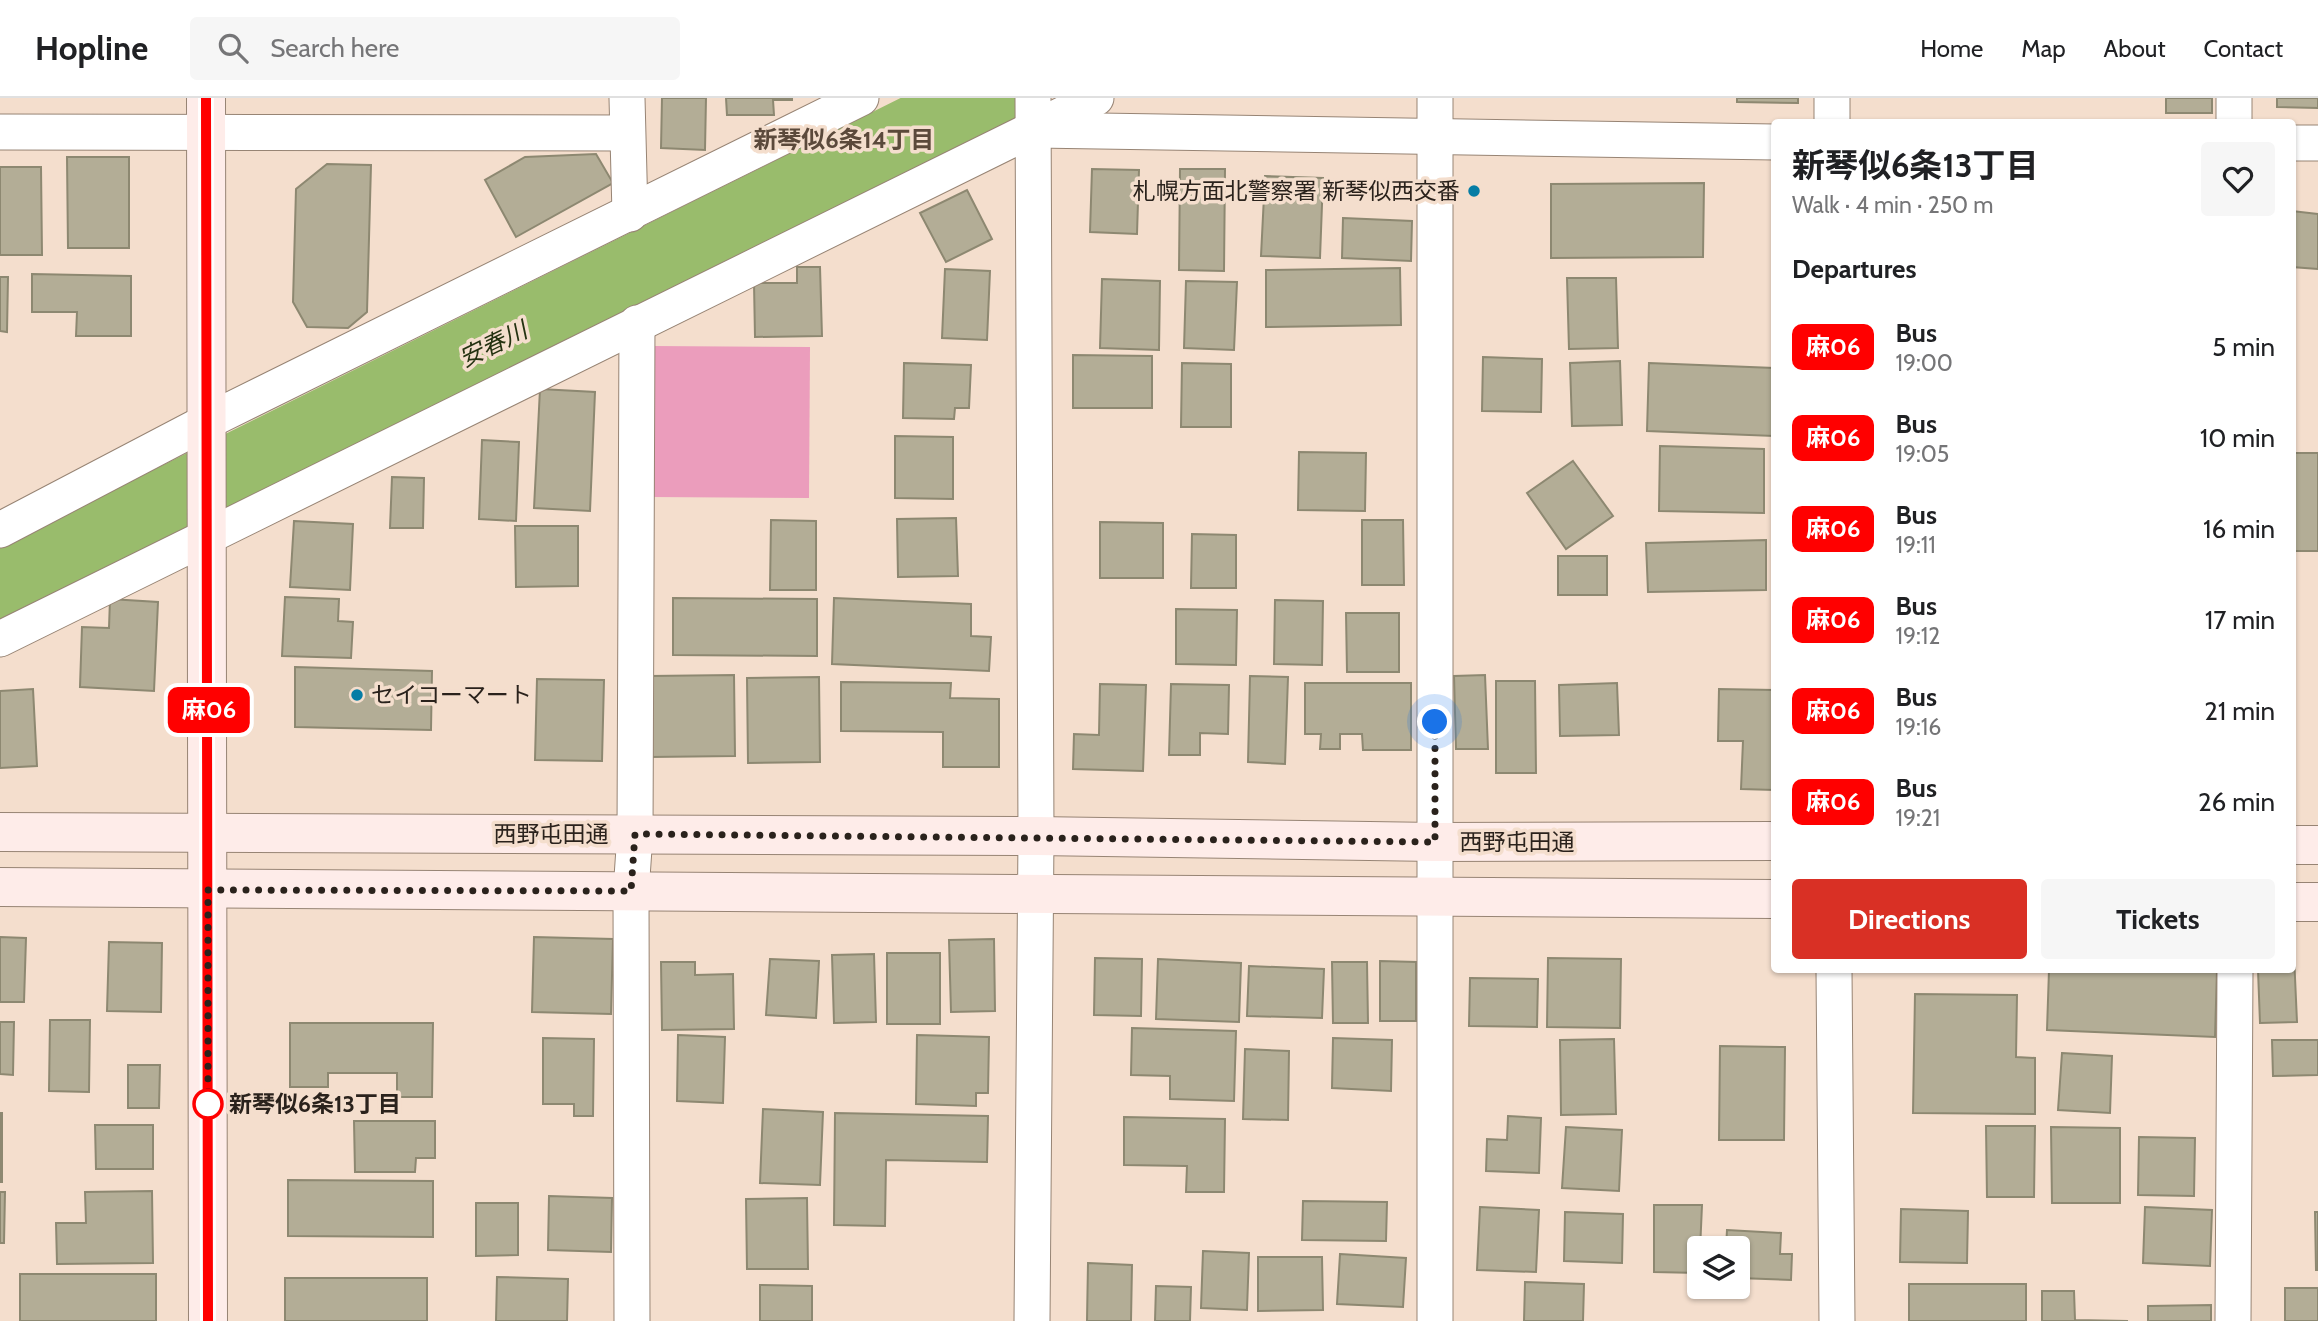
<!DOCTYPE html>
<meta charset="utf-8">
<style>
:root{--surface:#fff;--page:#f6f6f6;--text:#202124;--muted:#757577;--line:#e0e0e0;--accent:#d93025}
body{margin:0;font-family:Cabin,"Noto Sans JP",sans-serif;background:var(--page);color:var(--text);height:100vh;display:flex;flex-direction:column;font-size:26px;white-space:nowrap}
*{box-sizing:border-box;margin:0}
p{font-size:23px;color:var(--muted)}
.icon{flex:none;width:38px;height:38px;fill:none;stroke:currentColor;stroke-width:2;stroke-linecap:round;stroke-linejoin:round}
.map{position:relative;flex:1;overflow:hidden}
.side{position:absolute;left:1771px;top:21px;width:525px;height:854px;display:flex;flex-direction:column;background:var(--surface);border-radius:7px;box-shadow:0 2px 5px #0004}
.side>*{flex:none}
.badge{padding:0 14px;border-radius:10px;font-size:24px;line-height:46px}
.buttons{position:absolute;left:1687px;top:1138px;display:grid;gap:14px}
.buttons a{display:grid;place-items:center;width:63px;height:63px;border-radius:7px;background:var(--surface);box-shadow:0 2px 5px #0004;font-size:35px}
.you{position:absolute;width:35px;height:35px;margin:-18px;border:5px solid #fff;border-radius:50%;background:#1a73e8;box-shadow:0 0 0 10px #1a73e833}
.map>.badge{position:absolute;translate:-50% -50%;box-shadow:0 0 0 4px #fff}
h2{padding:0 21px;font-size:26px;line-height:63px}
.round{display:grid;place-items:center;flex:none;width:74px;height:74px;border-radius:7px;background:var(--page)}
.head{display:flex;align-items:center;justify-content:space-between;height:119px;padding:0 21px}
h1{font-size:33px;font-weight:700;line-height:52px}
.action{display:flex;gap:14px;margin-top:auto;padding:14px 21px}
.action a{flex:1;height:80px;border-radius:7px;background:var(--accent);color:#fff;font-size:28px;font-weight:700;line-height:80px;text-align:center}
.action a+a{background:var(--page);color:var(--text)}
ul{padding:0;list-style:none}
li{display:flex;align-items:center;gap:21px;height:91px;padding:0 21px}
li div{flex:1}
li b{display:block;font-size:26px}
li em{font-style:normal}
li .badge{min-width:77px;font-weight:700;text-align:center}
header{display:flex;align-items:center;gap:42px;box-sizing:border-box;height:98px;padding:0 35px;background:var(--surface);border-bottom:2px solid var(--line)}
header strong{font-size:33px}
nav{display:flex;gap:38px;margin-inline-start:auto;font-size:24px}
.search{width:490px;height:63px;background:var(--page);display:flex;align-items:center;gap:18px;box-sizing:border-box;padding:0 24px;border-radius:7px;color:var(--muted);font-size:26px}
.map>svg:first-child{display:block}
.green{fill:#eb9dbc}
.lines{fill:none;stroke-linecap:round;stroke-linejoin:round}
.river{stroke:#99bc6c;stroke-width:77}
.building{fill:#b3ad96;stroke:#8d8871;stroke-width:2}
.street-casing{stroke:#978474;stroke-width:37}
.secondary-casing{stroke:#978474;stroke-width:40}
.street{stroke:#fff;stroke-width:35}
.secondary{stroke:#feece9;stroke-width:38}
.line-casing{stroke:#fff;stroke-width:16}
.line{stroke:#f00;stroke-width:10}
.walk{stroke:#2a221c;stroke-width:7;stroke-dasharray:0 12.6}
.poi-dot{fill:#067da5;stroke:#f4decd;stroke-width:2.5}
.stop-dot{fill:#fff;stroke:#f00;stroke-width:3.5}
.labels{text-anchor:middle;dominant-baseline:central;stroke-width:7;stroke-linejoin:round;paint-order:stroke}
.poi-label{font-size:23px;fill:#2a221c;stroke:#f4decd;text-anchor:end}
.street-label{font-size:23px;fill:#2a221c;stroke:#f4decd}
.stop-label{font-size:23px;font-weight:bold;fill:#2a221c;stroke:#f4decd;text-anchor:start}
.neighbourhood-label{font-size:24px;font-weight:bold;fill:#5b493b;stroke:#f4decd}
.water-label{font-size:24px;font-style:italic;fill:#243211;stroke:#f4decd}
</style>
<header>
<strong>Hopline</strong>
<div class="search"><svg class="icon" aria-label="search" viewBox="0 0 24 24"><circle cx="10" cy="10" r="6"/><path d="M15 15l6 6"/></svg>Search here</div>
<nav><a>Home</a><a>Map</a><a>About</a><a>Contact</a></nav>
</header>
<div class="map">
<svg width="2318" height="1223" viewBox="0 0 2318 1223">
<rect width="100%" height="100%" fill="#f4decd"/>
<path class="green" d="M 653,248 L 810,249 L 809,400 L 650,399 Z"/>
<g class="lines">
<path class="river" d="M 0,491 L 987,0"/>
</g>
<g class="building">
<path d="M 662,0 L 706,0 L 705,52 L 661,50 Z"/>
<path d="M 726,0 L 792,0 L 792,2 L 773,2 L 774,17 L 727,17 Z"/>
<path d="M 1737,0 L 1798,0 L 1798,5 L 1737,4 Z"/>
<rect x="2166" y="0" width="46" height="15"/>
<path d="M 2277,0 L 2318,0 L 2318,10 L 2277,9 Z"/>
<path d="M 596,56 L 613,85 L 516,139 L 485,82 L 525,59 Z"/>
<path d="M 67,59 L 129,59 L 129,150 L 68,150 Z"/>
<path d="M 327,66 L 371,67 L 367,214 L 348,230 L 307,229 L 293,204 L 296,91 Z"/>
<path d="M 0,69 L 41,69 L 42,157 L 0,157 Z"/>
<path d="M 1092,71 L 1139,72 L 1137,136 L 1090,134 Z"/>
<path d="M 1180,71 L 1225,71 L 1224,173 L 1179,172 Z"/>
<path d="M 1265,78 L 1323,80 L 1320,160 L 1261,158 Z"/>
<path d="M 1704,85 L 1703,159 L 1551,160 L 1551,86 Z"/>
<path d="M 967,92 L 992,141 L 946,164 L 920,115 Z"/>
<path d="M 2292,113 L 2318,116 L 2318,171 L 2292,169 Z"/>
<path d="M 1343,120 L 1412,123 L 1411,163 L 1342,160 Z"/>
<path d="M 797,169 L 820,169 L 822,238 L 755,239 L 754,185 L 797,185 Z"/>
<path d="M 1400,170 L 1401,227 L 1266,229 L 1266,172 Z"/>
<path d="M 945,171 L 990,173 L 987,242 L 942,240 Z"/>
<path d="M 32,176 L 131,178 L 131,238 L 76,238 L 77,214 L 32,214 Z"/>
<path d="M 0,179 L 8,179 L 7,234 L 0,233 Z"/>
<path d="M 1567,180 L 1616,180 L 1618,250 L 1569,251 Z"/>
<path d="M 1102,181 L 1160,183 L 1159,252 L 1100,250 Z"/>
<path d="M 1186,183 L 1237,184 L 1234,252 L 1184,250 Z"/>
<path d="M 1073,257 L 1152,258 L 1152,310 L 1073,310 Z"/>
<path d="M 1483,259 L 1542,261 L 1541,314 L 1482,313 Z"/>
<path d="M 1620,263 L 1622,327 L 1572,328 L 1570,265 Z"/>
<path d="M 904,265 L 971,267 L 969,310 L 955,310 L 954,321 L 903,320 Z"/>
<path d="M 1182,265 L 1231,266 L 1231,329 L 1181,329 Z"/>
<path d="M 1649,265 L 1774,270 L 1774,338 L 1647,333 Z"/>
<path d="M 540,291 L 595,294 L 590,413 L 534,410 Z"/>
<path d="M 895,338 L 953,339 L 953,401 L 895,400 Z"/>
<path d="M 482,342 L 519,344 L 516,423 L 479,421 Z"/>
<path d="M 1660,348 L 1764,351 L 1764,415 L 1659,413 Z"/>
<path d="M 1299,354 L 1366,355 L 1365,413 L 1298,412 Z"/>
<rect x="2292" y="355" width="26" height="98"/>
<path d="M 1573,363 L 1613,418 L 1566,451 L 1527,395 Z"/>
<path d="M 392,379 L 424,380 L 423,430 L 390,430 Z"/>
<path d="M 956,420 L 958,478 L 898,479 L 897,421 Z"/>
<path d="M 771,422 L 816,423 L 816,492 L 770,492 Z"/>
<path d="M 1362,422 L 1403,422 L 1404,487 L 1362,487 Z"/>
<path d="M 294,423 L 353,426 L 350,492 L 290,489 Z"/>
<path d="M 1100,424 L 1163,425 L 1163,480 L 1100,480 Z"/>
<path d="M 515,428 L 578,428 L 578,488 L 516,489 Z"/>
<path d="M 1192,436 L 1236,437 L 1236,490 L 1191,490 Z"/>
<path d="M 1766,442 L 1766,492 L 1648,494 L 1646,445 Z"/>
<rect x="1558" y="458" width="49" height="39"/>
<path d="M 285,499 L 339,501 L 338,523 L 353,524 L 351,560 L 282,558 Z"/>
<path d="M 673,500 L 817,501 L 817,558 L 673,557 Z"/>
<path d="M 834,500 L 971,506 L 971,538 L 991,539 L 989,573 L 832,566 Z"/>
<path d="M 110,501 L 158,504 L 154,593 L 80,589 L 82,529 L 109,530 Z"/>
<path d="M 1275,502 L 1323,503 L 1322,567 L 1274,566 Z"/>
<path d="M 1176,511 L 1237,512 L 1236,567 L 1176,566 Z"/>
<path d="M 1346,515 L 1399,515 L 1399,574 L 1347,574 Z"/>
<path d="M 295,569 L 432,573 L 431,632 L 295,629 Z"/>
<path d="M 734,577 L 735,658 L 651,659 L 650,578 Z"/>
<path d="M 1485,577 L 1488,651 L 1456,651 L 1454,578 Z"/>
<path d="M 1250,578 L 1288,579 L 1285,666 L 1248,664 Z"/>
<path d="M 819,579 L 820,664 L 748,665 L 747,580 Z"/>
<path d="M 537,581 L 604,582 L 602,663 L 535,662 Z"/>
<path d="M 1496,583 L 1535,583 L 1536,675 L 1496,675 Z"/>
<path d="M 841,584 L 951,585 L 950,600 L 999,601 L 999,669 L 943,669 L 943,634 L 841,633 Z"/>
<path d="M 1305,585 L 1411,585 L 1411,652 L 1363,652 L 1362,636 L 1340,636 L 1340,651 L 1320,651 L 1321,636 L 1305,636 Z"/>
<path d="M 1617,585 L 1619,637 L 1560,638 L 1559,587 Z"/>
<path d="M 1100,586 L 1146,587 L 1143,673 L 1073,671 L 1074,636 L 1099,637 Z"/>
<path d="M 1171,586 L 1229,587 L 1228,636 L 1200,635 L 1200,657 L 1169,657 Z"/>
<path d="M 33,591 L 37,668 L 0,670 L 0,593 Z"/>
<path d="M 1719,591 L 1774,592 L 1774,692 L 1741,691 L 1743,643 L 1718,643 Z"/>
<path d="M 0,839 L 26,840 L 24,904 L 0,904 Z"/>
<path d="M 534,839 L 613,841 L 611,916 L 532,914 Z"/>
<path d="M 994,841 L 995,913 L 951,914 L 949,842 Z"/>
<path d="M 109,844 L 162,845 L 161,914 L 107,913 Z"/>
<rect x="887" y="855" width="53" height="71"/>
<path d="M 874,856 L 876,924 L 834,925 L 832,857 Z"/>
<path d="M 2294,857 L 2297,924 L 2260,925 L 2258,872 L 2292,872 Z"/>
<path d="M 1095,860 L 1142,861 L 1141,918 L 1094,917 Z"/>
<path d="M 1548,860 L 1621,861 L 1620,930 L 1547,929 Z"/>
<path d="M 770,861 L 819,863 L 816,920 L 766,917 Z"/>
<path d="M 1158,861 L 1241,865 L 1239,924 L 1156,921 Z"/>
<path d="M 1380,863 L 1416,864 L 1416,923 L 1380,923 Z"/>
<path d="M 661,864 L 695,864 L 695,877 L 733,876 L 734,931 L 662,932 Z"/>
<path d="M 1332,864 L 1367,864 L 1368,925 L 1333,925 Z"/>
<path d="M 1249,868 L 1324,871 L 1322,920 L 1247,918 Z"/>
<path d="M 2049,872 L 2217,872 L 2215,939 L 2047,932 Z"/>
<path d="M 1470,880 L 1538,881 L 1537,929 L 1469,928 Z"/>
<path d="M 1915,896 L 2017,897 L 2016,959 L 2035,960 L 2035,1016 L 1913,1015 Z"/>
<path d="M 50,922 L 90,922 L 89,994 L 49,993 Z"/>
<path d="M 0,924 L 14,924 L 13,977 L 0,976 Z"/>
<path d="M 290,925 L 433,925 L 432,999 L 397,999 L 397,975 L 328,975 L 328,989 L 290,989 Z"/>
<path d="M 1132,930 L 1236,933 L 1234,1003 L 1170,1001 L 1170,978 L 1131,977 Z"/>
<path d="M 678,937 L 725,939 L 723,1005 L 677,1003 Z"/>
<path d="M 917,937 L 989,939 L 988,995 L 976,995 L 976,1008 L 916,1006 Z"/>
<path d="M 543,940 L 594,941 L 593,1018 L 574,1018 L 574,1006 L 543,1006 Z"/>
<path d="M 1333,940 L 1392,942 L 1391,993 L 1332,990 Z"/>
<path d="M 1614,941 L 1616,1016 L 1561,1017 L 1560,942 Z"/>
<path d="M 2272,942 L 2318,942 L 2318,977 L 2273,978 Z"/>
<path d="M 1720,948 L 1785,949 L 1784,1042 L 1719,1042 Z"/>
<path d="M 1245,951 L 1289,953 L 1288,1022 L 1243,1021 Z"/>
<path d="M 2062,955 L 2112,958 L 2110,1015 L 2058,1012 Z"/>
<path d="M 128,967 L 160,967 L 159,1010 L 128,1010 Z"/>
<path d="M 763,1011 L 823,1014 L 820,1087 L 760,1085 Z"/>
<rect x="0" y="1015" width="2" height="69"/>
<path d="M 835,1015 L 988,1018 L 987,1064 L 886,1062 L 885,1128 L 834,1127 Z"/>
<path d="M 1508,1018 L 1541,1020 L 1539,1075 L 1486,1073 L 1487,1041 L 1507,1042 Z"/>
<path d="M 1124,1019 L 1225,1021 L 1224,1094 L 1186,1094 L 1187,1068 L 1124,1067 Z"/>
<path d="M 354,1023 L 435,1023 L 435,1060 L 416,1060 L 415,1074 L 355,1074 Z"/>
<path d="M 95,1027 L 153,1027 L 153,1071 L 96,1071 Z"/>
<path d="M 1986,1028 L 2035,1028 L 2034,1099 L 1987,1099 Z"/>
<path d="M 1566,1029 L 1622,1032 L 1619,1093 L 1562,1090 Z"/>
<path d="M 2051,1029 L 2120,1030 L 2120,1105 L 2052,1105 Z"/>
<path d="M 2139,1039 L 2195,1040 L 2194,1098 L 2138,1097 Z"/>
<path d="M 288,1082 L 433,1083 L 433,1139 L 288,1138 Z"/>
<path d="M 152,1093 L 153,1165 L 57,1166 L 56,1125 L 86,1125 L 85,1094 Z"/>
<path d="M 0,1094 L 5,1094 L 4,1145 L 0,1145 Z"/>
<path d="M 549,1098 L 612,1100 L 611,1154 L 548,1152 Z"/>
<path d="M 807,1100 L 808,1171 L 747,1171 L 746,1101 Z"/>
<path d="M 1303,1103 L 1387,1104 L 1386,1143 L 1302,1142 Z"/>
<path d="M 476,1105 L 518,1105 L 518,1157 L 476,1158 Z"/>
<path d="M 1654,1107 L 1702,1107 L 1699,1175 L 1654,1174 Z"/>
<path d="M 1480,1109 L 1539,1112 L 1536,1174 L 1477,1172 Z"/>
<path d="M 2145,1109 L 2212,1112 L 2210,1168 L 2143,1165 Z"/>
<path d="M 1901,1111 L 1968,1113 L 1967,1165 L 1900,1164 Z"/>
<path d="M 1565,1114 L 1623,1116 L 1622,1165 L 1564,1163 Z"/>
<path d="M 2315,1114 L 2318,1114 L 2318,1172 L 2316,1172 Z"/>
<path d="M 1727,1132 L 1781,1135 L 1780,1156 L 1792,1156 L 1791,1182 L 1738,1180 L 1738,1150 L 1726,1150 Z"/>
<path d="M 1203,1153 L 1249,1155 L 1247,1212 L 1201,1210 Z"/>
<path d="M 1340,1156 L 1406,1160 L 1403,1209 L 1337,1206 Z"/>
<path d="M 1258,1159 L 1322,1159 L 1323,1212 L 1258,1213 Z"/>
<path d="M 1088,1165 L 1132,1167 L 1131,1223 L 1087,1223 Z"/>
<rect x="20" y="1176" width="136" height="47"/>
<path d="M 497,1179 L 568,1181 L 567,1223 L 496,1223 Z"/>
<rect x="285" y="1180" width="142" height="43"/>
<path d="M 1525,1184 L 1584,1186 L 1583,1223 L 1524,1223 Z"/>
<rect x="1909" y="1186" width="117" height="37"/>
<path d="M 760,1187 L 812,1188 L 812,1223 L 760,1223 Z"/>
<path d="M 1156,1188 L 1191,1189 L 1190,1223 L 1155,1223 Z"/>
<rect x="2285" y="1190" width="33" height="33"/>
<path d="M 2042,1193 L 2074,1193 L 2075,1222 L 2128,1223 L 2042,1223 Z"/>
<path d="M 2211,1207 L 2211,1223 L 2148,1223 L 2148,1208 Z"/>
</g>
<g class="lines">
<defs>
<g id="street">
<path d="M 627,0 L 630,116"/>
<path d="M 1435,0 L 1435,1223"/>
<path d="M 1832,24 L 1832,0"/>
<path d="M 2234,24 L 2234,0"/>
<path d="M 1036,32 L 1774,44"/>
<path d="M 0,34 L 627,35"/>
<path d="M 2292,45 L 2318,45"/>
<path d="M 0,432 L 208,323 L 861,0"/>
<path d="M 0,541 L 1096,0"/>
<path d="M 1834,872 L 1837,1223"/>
<path d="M 632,1223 L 631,794 L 635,736 L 637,225"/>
<path d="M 1032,1223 L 1036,738 L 1033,0"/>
<path d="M 2233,1223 L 2235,872"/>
</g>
<g id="secondary">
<path d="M 206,0 L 208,1223"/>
<path d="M 0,734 L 1036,738 L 1435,744 L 1774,743"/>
<path d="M 2292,747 L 2318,747"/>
<path d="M 0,789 L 1774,801"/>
<path d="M 2292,804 L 2318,804"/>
</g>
</defs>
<use href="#street" class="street-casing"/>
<use href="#secondary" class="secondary-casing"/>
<use href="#street" class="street"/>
<use href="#secondary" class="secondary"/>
</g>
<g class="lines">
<defs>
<path id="line" d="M 206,0 L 208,1223"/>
</defs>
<use href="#line" class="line-casing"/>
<use href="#line" class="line"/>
<path class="walk" d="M 208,1006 L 208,792 L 631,793 L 635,736 L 1435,744 L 1435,624"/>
</g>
<g class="poi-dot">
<circle cx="1474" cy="93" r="7"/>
<circle cx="357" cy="597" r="7"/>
</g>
<circle class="stop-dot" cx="208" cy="1006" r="14"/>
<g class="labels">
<g class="poi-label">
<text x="1460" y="93">札幌方面北警察署 新琴似西交番</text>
<text x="371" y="597" text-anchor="start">セイコーマート</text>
</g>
<g class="street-label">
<text x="551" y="736">西野屯田通</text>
<text x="1517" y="744">西野屯田通</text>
</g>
<g class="stop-label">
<text x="229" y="1006">新琴似6条13丁目</text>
</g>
<g class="neighbourhood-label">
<text x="844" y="41">新琴似6条14丁目</text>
</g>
<g class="water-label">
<text transform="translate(493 246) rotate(-26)">安春川</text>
</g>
</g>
</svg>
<div class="buttons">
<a><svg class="icon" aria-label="layers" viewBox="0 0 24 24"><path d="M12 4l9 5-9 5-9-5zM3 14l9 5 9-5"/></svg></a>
</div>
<div class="you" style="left:1435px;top:624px"></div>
<b class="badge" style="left:209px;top:612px;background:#f00;color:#fff">麻06</b>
<section class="side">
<div class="head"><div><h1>新琴似6条13丁目</h1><p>Walk · 4 min · 250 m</p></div><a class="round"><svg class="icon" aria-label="heart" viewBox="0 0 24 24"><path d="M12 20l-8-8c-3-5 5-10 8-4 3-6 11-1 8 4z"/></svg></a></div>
<h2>Departures</h2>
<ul>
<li><span class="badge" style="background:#f00;color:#fff">麻06</span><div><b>Bus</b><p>19:00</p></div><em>5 min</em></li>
<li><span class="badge" style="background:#f00;color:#fff">麻06</span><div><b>Bus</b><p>19:05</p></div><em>10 min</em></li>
<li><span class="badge" style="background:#f00;color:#fff">麻06</span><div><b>Bus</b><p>19:11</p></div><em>16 min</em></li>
<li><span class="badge" style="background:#f00;color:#fff">麻06</span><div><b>Bus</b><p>19:12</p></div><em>17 min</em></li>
<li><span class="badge" style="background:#f00;color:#fff">麻06</span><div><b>Bus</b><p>19:16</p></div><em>21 min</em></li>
<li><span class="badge" style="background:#f00;color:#fff">麻06</span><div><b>Bus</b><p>19:21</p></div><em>26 min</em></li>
</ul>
<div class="action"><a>Directions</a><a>Tickets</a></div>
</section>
</div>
